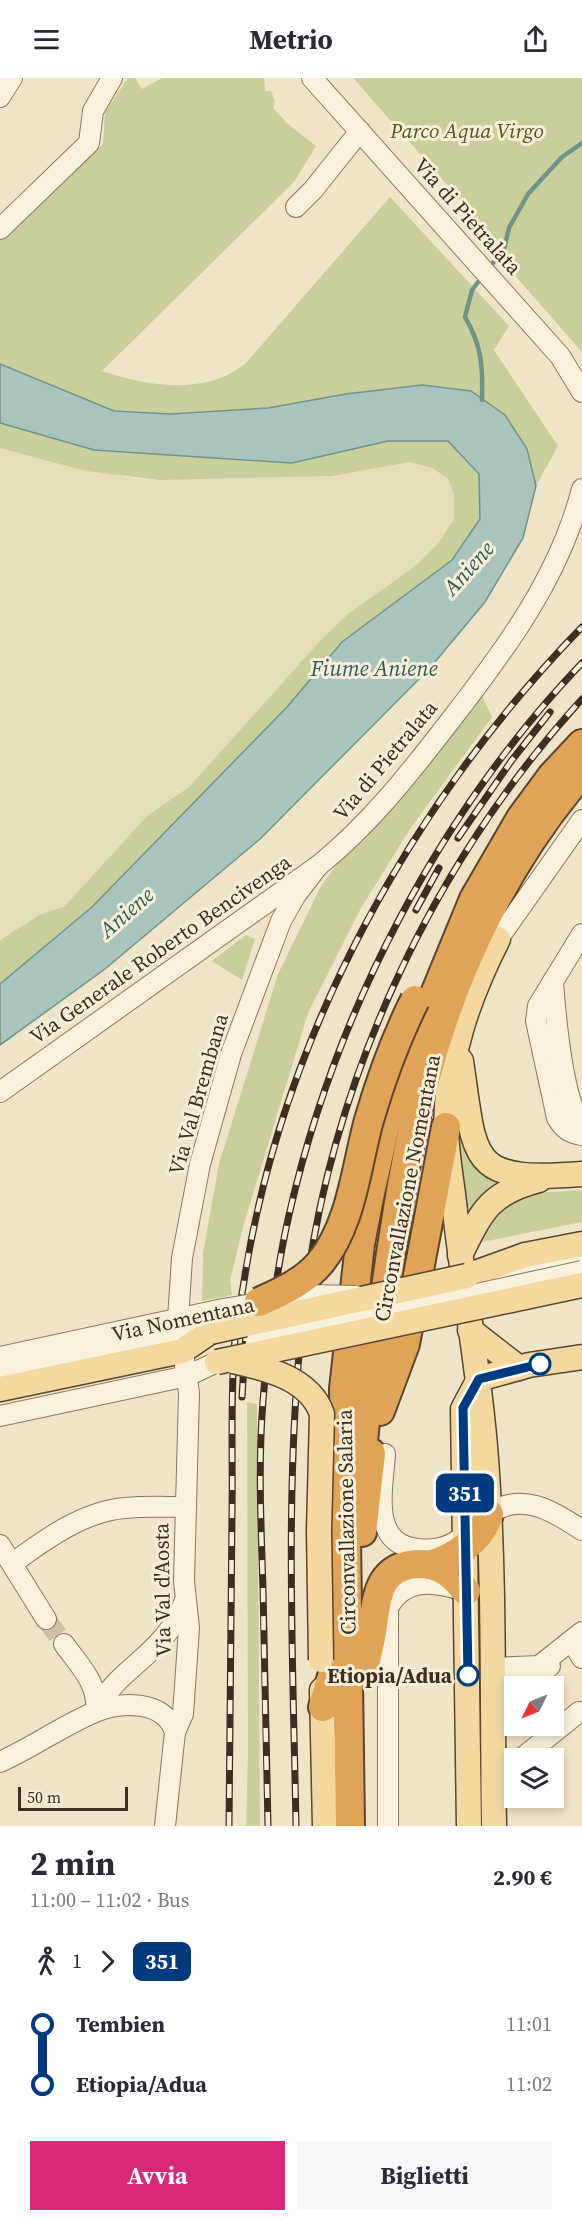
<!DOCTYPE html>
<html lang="it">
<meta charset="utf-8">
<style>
:root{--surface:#fff;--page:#f7f7f7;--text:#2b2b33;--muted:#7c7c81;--accent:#db2777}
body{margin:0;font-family:"Source Serif 4",serif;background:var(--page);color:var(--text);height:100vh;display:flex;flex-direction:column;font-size:22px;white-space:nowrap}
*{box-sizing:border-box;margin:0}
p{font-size:20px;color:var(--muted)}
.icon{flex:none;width:33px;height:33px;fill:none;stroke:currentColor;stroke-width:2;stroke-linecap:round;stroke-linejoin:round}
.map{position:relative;height:1748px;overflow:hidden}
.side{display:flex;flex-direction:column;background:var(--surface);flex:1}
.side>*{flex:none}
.badge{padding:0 12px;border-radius:9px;font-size:21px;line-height:39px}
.needle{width:39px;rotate:227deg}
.controls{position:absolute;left:504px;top:1598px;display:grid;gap:12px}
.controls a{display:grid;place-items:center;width:60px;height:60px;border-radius:0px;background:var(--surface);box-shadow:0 3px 9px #0003;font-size:30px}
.scale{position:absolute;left:18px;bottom:15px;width:110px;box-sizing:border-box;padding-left:6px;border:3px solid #3d2e20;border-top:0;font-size:16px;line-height:21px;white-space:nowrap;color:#3d2e20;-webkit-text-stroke:4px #f7eed8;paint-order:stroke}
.map>.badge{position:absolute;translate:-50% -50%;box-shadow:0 0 0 3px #fff}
.legs{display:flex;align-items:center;gap:9px;height:66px;padding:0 30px;font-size:20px}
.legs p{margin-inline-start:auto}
.summary{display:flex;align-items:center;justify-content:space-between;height:102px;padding:0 30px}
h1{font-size:33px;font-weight:700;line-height:45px}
.button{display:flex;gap:12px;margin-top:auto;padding:12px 30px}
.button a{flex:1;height:69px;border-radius:0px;background:var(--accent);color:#fff;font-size:24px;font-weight:700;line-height:69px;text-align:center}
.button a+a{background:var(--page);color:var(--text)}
ul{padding:0 30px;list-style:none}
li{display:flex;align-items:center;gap:21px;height:60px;font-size:22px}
li i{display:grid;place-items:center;width:9px;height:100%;margin:0 8px;background:currentColor}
li i::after{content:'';width:15px;height:15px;margin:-8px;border:4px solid;border-radius:50%;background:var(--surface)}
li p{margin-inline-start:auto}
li:first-child i{background:linear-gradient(#0000 50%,currentColor 0)}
li:last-child i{background:linear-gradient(currentColor 50%,#0000 0)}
header{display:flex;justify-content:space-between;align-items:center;height:78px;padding:0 30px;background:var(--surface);font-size:27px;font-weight:700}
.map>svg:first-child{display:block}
.farmland{fill:#e6deb5}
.green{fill:#c9cf9b}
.water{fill:#a9c4bc;stroke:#6f938a;stroke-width:1.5}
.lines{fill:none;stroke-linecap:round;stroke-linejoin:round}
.stream{stroke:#6f938a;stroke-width:4.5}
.minor-tunnel{stroke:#ccc0a6;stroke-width:20;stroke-dasharray:20 10;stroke-linecap:butt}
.minor-casing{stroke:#8d765c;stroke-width:22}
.major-casing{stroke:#5b4430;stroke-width:27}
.highway-casing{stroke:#5b4430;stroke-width:32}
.minor{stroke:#faf1dc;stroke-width:20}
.major{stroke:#f3d9a0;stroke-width:24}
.highway{stroke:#e0a458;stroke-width:28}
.rail-casing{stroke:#3d2e20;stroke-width:7}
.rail{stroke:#f7eed8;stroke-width:4.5;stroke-dasharray:14;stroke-linecap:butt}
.minor-bridge-casing{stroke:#8d765c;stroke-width:22;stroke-linecap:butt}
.major-bridge-casing{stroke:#5b4430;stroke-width:27;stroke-linecap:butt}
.highway-bridge-casing{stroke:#5b4430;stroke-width:32;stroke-linecap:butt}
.minor-bridge{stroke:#faf1dc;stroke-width:20}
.major-bridge{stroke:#f3d9a0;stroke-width:24}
.highway-bridge{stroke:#e0a458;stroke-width:28}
.line-1-casing{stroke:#fff;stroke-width:14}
.line-1{stroke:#003b80;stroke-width:9}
.stop-1-dot{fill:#fff;stroke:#003b80;stroke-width:3}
.labels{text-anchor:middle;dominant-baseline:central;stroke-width:6;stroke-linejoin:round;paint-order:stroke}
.park-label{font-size:21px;font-style:italic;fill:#4d5a26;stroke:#f7eed8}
.street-label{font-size:21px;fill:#3d2e20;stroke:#f7eed8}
.stop-label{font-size:21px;font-weight:bold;fill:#3d2e20;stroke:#f7eed8;text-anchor:end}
.water-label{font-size:22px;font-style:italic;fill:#2f5d5a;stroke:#f7eed8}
</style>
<header><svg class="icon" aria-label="menu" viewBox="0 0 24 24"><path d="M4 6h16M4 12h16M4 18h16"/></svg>Metrio<svg class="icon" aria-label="share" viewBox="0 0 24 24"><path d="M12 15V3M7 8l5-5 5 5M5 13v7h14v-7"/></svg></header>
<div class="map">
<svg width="582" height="1748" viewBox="0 0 582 1748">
<rect width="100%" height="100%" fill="#f0e4c8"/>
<path class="farmland" d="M 0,370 L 134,401 L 160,402 L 332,398 L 410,384 L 432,390 L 448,401 L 454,416 L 454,440 L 439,464 L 415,488 L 348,536 L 320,563 L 189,709 L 147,738 L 64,829 L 41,836 L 0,862 Z"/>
<g class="green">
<path d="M 128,0 L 135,0 L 142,11 L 162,0 L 264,0 L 265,13 L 271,13 L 275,23 L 273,30 L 288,46 L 316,68 L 294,104 L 102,293 C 146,308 205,318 245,286 L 390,119 L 509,248 L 494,272 L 558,368 L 536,408 L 527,371 L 505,338 L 471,313 L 422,307 L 346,316 L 268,330 L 170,336 L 114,333 L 0,286 L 0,162 L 103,66 L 105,34 Z"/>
<path d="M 353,0 L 582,0 L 582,274 L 461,136 L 465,127 Z"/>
<path d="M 0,345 L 94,372 L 292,385 L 388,363 L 448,363 L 479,396 L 480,441 L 451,482 L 342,564 L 287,629 L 92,829 L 0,906 L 0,862 L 41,836 L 64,829 L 147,738 L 189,709 L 320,563 L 348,536 L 415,488 L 439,464 L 454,441 L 454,416 L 448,401 L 432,390 L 410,384 L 332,398 L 160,402 L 86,393 L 0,370 Z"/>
<path d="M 482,618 L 492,639 L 410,751 L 361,830 L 308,935 L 243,1149 L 230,1203 L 232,1217 L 202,1223 L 203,1175 L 219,1086 L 278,896 L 320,810 L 336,787 L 364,762 Z"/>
<path d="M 246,857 L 255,861 L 242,902 L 212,883 Z"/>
<path d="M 459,1022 C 464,1064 460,1095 509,1104 L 467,1147 L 456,1071 Z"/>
<path d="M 582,1112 L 582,1144 L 477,1165 L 486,1142 L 519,1116 Z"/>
<path d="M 247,1324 L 257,1326 L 260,1748 L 246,1748 L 248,1673 Z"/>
</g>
<path class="water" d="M 0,286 L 114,333 L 170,336 L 268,330 L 346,316 L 422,307 L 471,313 L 505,337 L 527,371 L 536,408 L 523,460 L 485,524 L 430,590 L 260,761 L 105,891 L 0,967 L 0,906 L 92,829 L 287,629 L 342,564 L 452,482 L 480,441 L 479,396 L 448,363 L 388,363 L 292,385 L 94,372 L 0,345 Z"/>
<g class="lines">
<g class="stream">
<path d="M 489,190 L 504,171 L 509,150 L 528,116 L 562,79 L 582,65"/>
<path d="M 482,199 L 472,212 L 465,239 C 482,268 483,289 482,322"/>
</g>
<path class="minor-tunnel" d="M 46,1541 L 64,1566"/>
<defs>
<g id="minor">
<path d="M 312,0 L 560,278 L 582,314"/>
<path d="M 0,19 L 12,0"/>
<path d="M 296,129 L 313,112 L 360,53"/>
<path d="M 0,151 L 89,65 L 93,33 L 112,0"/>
<path d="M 582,856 L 538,928 L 536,943 L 557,1040 C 564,1051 569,1055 582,1057"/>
<path d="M 498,861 L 582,742"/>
<path d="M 553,903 C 555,933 563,1027 582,1045"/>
<path d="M 0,1014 L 318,788 C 369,747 410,695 450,643 C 505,572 559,500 582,411"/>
<path d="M 495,1194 L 582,1183"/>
<path d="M 0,1279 L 223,1231"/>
<path d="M 0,1297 L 193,1258"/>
<path d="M 0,1338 L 187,1298 L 217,1284"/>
<path d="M 385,1376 C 383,1411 369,1466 418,1471 C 431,1473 447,1470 458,1462"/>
<path d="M 489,1436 C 522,1413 552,1433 582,1452"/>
<path d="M 0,1467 L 46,1541"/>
<path d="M 13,1485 C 44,1462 84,1433 125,1430 C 145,1428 165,1429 185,1429"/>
<path d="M 64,1566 C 79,1587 99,1606 96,1633"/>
<path d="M 576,1570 L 582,1580"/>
<path d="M 491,1590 L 539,1588 L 582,1554"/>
<path d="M 524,1608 L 550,1588"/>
<path d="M 492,1631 L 514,1615"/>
<path d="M 96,1633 C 116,1590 167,1576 185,1522"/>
<path d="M 522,1680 L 579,1634"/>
<path d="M 0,1684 C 33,1669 62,1648 95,1634 C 121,1623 165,1622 175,1654"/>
<path d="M 165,1748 L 175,1654 L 183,1636 L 189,1550 L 184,1503 L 189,1315 L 178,1241 L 182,1180 L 200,1086 L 231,976 L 281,843 L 295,818 L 318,788"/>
<path d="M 388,1748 L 388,1530 C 405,1498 436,1504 465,1513"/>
</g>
<g id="major">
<path d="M 461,983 C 476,1083 467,1105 582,1096"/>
<path d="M 460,1177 C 482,1133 489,1115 539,1102"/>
<path d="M 467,1198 L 525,1177 L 582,1166"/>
<path d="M 470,1252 L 519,1290"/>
<path d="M 479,1301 L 529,1287 L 582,1279"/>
<path d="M 0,1311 L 182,1273 L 210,1254"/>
<path d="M 322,1612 L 325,1748"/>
<path d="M 469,1748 L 463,1331 L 479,1301"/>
<path d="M 494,1748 C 492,1626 495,1502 486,1381 C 480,1295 463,1210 454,1124 C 451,1099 446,1073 446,1048 C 447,981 468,920 498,861"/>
</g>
<g id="highway">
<path d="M 380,1333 L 405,1266 L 446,1049"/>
<path d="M 361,1394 C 363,1336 376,1279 384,1223 C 395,1147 406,1069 427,995 C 456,887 509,779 582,695"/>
<path d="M 362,1454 L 371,1375"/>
<path d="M 429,1487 C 453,1480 482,1463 489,1436"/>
<path d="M 364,1590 C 367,1578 370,1566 372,1554 C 377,1522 376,1487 420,1486 C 441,1486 453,1497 466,1513"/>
<path d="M 323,1629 L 338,1578"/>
<path d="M 350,1748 L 344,1311 L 360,1166 L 370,1115 L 385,1049 L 400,1001 L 474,821 L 521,740 L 552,698 L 582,666"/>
</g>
</defs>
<use href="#minor" class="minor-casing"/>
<use href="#major" class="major-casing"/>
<use href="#highway" class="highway-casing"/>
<use href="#minor" class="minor"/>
<use href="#major" class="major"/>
<use href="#highway" class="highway"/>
<defs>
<g id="rail">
<path d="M 458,760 L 512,682 L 550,634"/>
<path d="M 416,832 L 439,790"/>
<path d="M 308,1274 L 320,1182"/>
<path d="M 242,1319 L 247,1238"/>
<path d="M 229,1748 C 230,1644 231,1540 232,1436 C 233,1378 230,1319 235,1261 C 237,1239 242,1218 245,1197 C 284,955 412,724 582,549"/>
<path d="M 268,1748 C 266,1669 264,1590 263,1510 C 261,1448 258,1385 263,1323 C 268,1261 275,1198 289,1137 C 335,935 438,736 582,585"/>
<path d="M 296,1748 C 293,1578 284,1406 303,1236 C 327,1010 429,789 582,621"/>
</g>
</defs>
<use href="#rail" class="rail-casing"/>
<use href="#rail" class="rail"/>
<defs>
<g id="minor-bridge">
<path d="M 223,1231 L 308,1217 L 356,1218"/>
<path d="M 256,1264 L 582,1193"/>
</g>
<g id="major-bridge">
<path d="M 210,1254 L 467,1198"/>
<path d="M 233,1283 C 265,1290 310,1300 322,1336 L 319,1453 L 321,1582"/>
<path d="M 217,1284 L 582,1207"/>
</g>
<path id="highway-bridge" d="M 259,1224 C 281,1214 304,1204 320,1185 C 352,1146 356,1089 369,1042 C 381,1001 396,960 415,922"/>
</defs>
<use href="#minor-bridge" class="minor-bridge-casing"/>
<use href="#major-bridge" class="major-bridge-casing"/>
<use href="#highway-bridge" class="highway-bridge-casing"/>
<use href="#minor-bridge" class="minor-bridge"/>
<use href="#major-bridge" class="major-bridge"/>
<use href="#highway-bridge" class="highway-bridge"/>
</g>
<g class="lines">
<defs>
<path id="line-1" d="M 468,1597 L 463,1330 L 479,1301 L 540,1286"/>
</defs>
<use href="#line-1" class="line-1-casing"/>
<use href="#line-1" class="line-1"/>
</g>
<g class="stop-1-dot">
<circle cx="540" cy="1286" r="10"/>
<circle cx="468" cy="1597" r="10"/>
</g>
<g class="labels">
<g class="park-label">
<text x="467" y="52">Parco Aqua Virgo</text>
</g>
<g class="street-label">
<text transform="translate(468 138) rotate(48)">Via di Pietralata</text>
<text transform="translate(385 682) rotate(-50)">Via di Pietralata</text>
<text transform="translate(160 871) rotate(-35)">Via Generale Roberto Bencivenga</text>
<text transform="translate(198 1016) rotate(-74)">Via Val Brembana</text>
<text transform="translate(407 1110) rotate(-79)">Circonvallazione Nomentana</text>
<text transform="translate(183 1241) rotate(-12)">Via Nomentana</text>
<text transform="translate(346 1444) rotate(-91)">Circonvallazione Salaria</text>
<text transform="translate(162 1512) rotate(-91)">Via Val d'Aosta</text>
</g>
<g class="stop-label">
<text x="452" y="1597">Etiopia/Adua</text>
</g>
<g class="water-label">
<text transform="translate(468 490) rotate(-48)">Aniene</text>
<text x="374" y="590">Fiume Aniene</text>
<text transform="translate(126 834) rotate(-41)">Aniene</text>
</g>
</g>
</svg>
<div class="controls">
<a><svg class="needle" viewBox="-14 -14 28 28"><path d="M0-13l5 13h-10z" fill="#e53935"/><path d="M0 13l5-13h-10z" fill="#7c7c81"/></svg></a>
<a><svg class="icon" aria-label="layers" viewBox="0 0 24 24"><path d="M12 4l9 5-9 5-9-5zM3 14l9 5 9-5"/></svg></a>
</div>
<div class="scale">50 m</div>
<b class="badge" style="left:465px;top:1415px;background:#003b80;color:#fff">351</b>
</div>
<section class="side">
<div class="summary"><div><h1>2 min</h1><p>11:00 – 11:02 · Bus</p></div><b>2.90 €</b></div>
<div class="legs"><svg class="icon" aria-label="walk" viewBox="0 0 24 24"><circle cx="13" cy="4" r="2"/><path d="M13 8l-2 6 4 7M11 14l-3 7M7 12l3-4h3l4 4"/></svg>1<svg class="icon" aria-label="forward" viewBox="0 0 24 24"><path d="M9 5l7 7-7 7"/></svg><b class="badge" style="background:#003b80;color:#fff">351</b></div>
<ul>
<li><i style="color:#003b80"></i><b>Tembien</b><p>11:01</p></li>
<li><i style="color:#003b80"></i><b>Etiopia/Adua</b><p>11:02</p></li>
</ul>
<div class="button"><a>Avvia</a><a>Biglietti</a></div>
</section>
